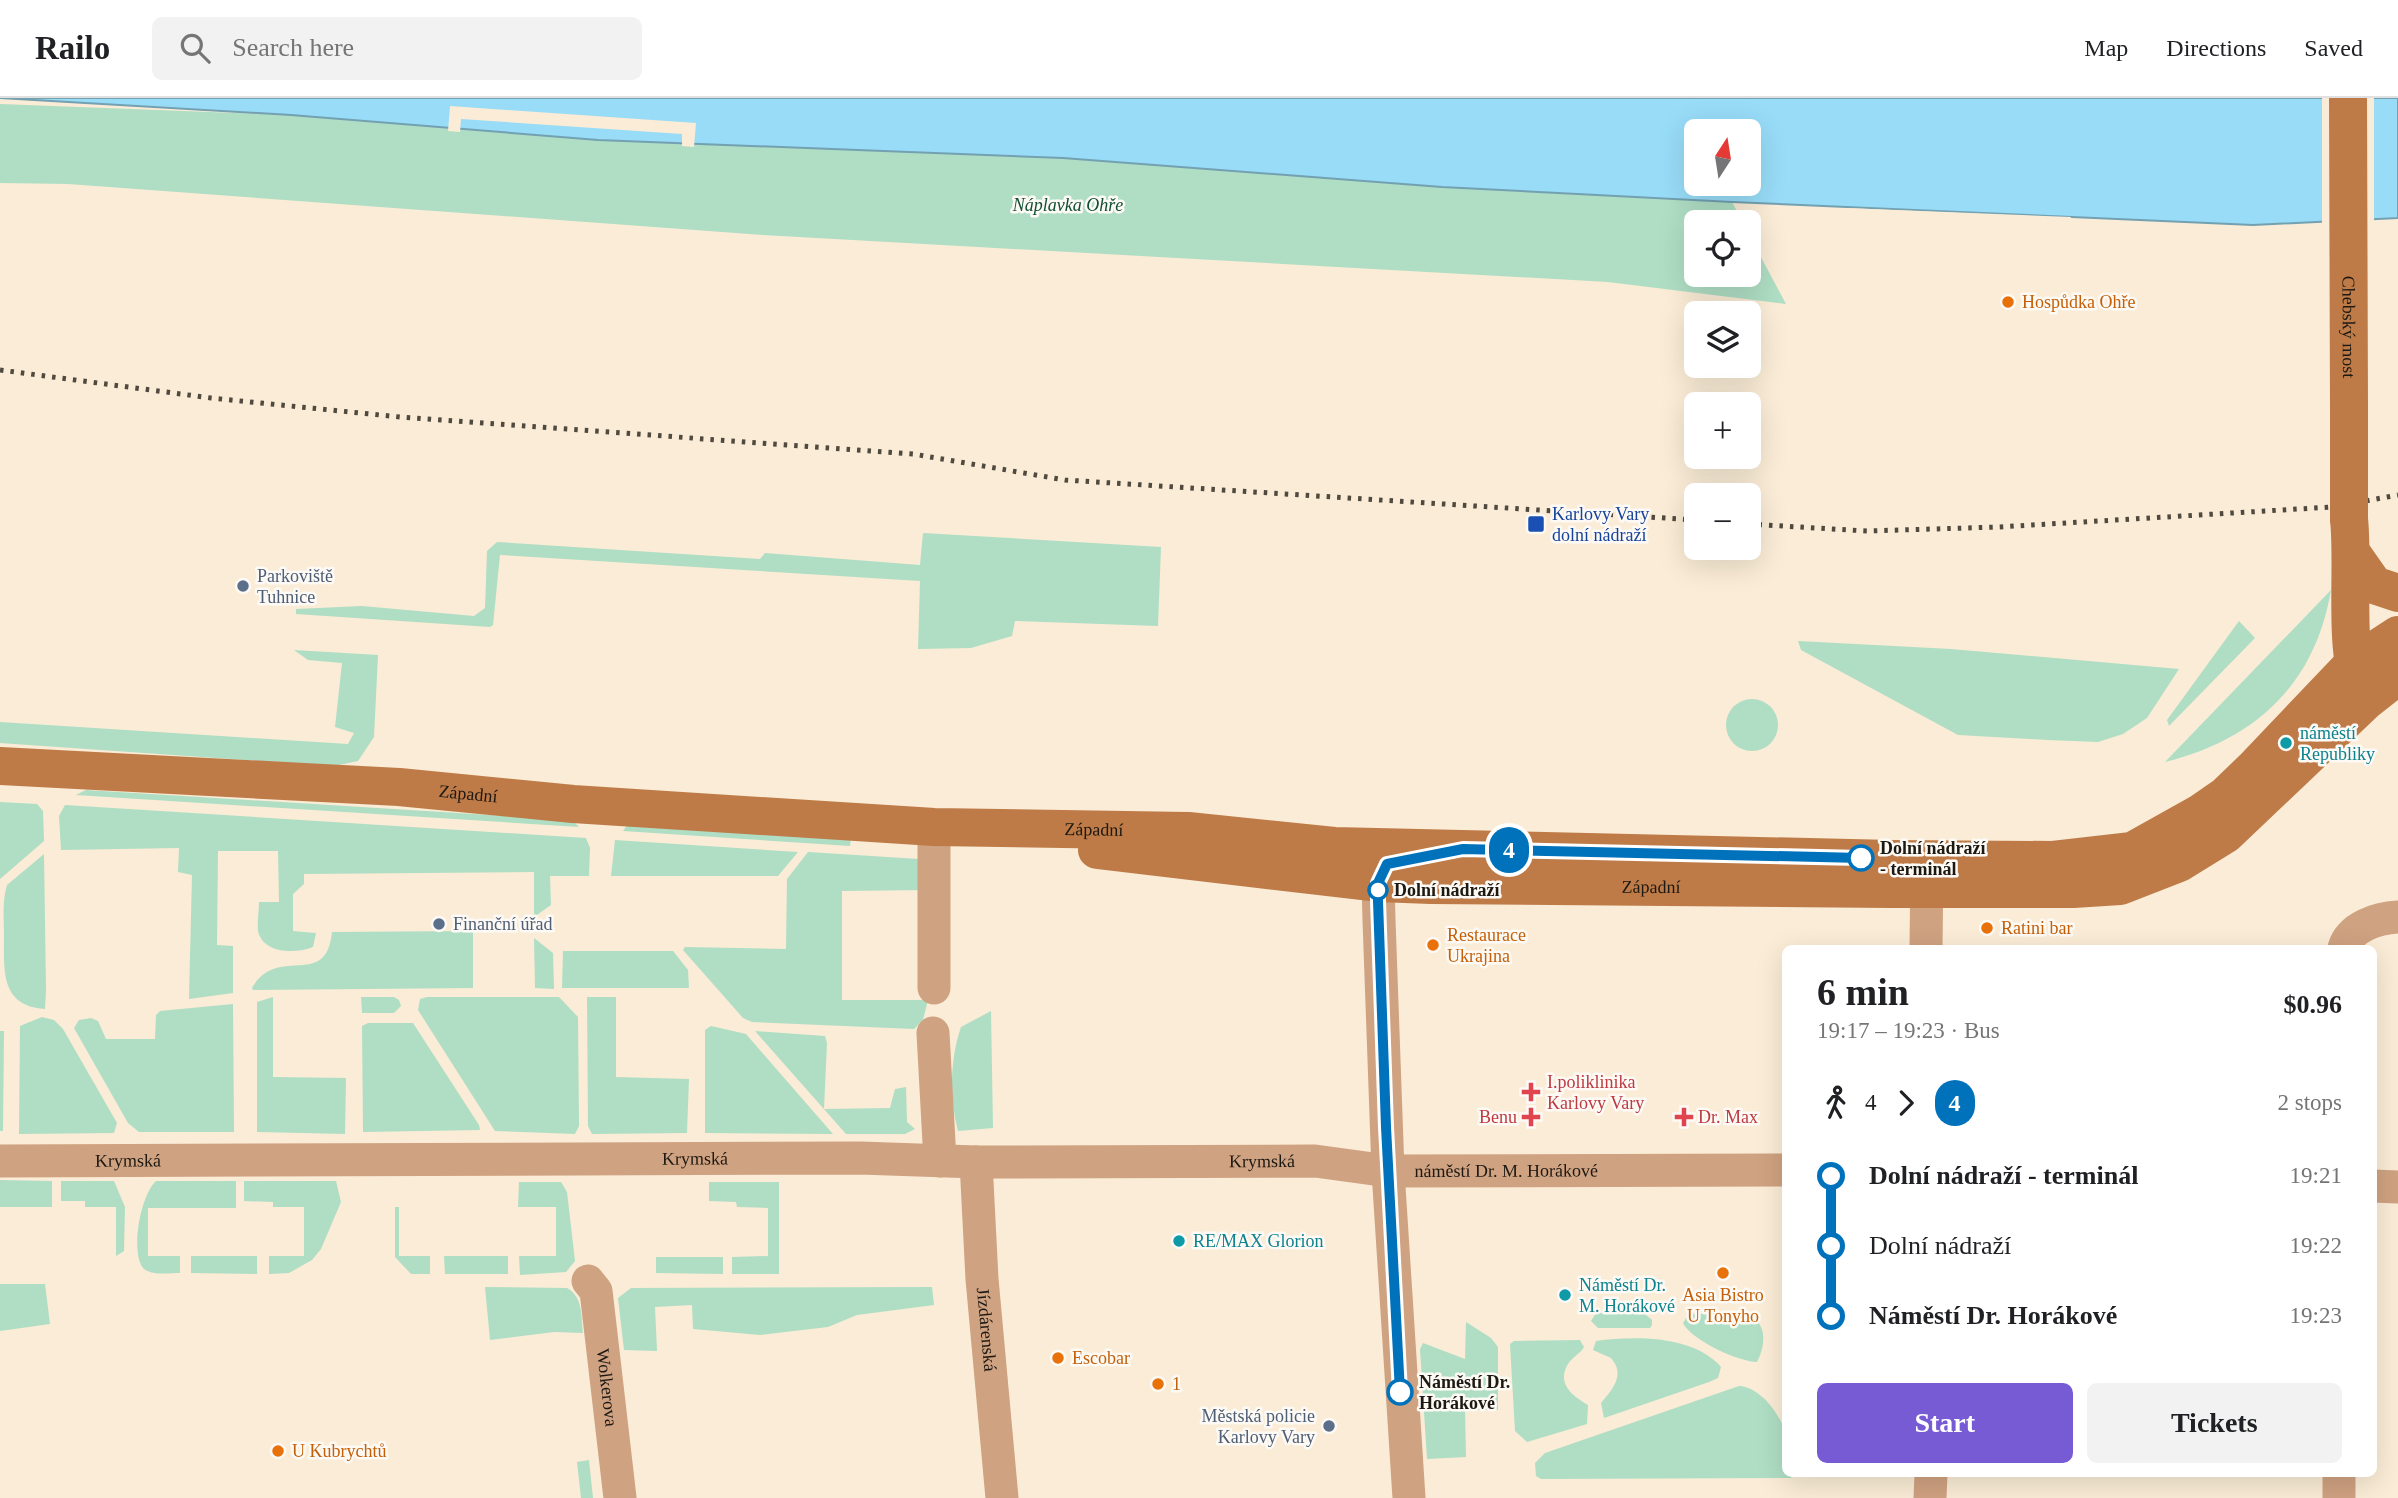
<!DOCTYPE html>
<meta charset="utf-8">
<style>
:root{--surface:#fff;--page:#f2f2f2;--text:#202124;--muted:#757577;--line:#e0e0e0;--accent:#765bd5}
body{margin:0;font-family:Georgia,serif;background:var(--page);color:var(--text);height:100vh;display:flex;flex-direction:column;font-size:26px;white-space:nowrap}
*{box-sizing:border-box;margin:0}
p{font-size:23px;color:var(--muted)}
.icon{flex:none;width:38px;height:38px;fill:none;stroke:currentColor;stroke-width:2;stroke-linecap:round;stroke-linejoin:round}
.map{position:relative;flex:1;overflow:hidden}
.drawer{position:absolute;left:1782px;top:847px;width:595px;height:532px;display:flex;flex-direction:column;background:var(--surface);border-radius:10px;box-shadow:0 7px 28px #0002}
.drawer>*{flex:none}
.badge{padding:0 14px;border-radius:23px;font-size:24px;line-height:46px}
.needle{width:46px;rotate:12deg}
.tools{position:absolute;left:1684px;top:21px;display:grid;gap:14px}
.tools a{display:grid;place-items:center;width:77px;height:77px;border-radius:10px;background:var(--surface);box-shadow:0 7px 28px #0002;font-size:35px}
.map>.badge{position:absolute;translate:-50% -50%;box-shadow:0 0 0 4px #fff}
.legs{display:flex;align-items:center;gap:10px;height:77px;padding:0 35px;font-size:23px}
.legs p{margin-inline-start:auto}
.headline{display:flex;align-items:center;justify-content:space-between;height:119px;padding:0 35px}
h1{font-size:38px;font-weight:700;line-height:52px}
.primary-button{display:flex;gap:14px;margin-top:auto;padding:14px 35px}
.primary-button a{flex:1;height:80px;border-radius:10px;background:var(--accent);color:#fff;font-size:28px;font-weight:700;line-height:80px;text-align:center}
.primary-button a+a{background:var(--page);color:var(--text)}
ul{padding:0 35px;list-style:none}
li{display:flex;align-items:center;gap:24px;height:70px;font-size:26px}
li i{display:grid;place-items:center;width:10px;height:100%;margin:0 9px;background:currentColor}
li i::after{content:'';width:18px;height:18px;margin:-9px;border:5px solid;border-radius:50%;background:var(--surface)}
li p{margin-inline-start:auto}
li:first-child i{background:linear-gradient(#0000 50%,currentColor 0)}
li:last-child i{background:linear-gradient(currentColor 50%,#0000 0)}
header{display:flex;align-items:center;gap:42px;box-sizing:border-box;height:98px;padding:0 35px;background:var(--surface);border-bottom:2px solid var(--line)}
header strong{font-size:33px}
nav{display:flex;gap:38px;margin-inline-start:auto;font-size:24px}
.search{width:490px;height:63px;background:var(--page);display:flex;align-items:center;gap:18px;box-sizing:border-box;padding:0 24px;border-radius:10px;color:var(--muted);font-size:26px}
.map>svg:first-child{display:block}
.green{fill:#afdec4}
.water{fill:#98dcf7;stroke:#73a1b2;stroke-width:2;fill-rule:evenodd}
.pier{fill:#faecd6}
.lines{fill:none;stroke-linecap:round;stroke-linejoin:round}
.street{stroke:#cfa281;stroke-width:33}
.secondary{stroke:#be7b48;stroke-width:38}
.rail{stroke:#50493e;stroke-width:5;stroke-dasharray:3.5 7;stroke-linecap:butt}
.secondary-bridge{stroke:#be7b48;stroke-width:38}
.line-1-casing{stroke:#fff;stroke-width:16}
.line-1{stroke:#0072bc;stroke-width:10}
.food-dot{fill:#e8710a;stroke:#fdfaf6;stroke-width:2.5}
.transit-dot{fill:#1a4fb4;stroke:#fdfaf6;stroke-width:2.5}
.service-dot{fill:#5c6f8a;stroke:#fdfaf6;stroke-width:2.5}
.culture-dot{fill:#0f9aa8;stroke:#fdfaf6;stroke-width:2.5}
.stop-1-dot{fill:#fff;stroke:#0072bc;stroke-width:3.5}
.health-dot{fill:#e0444e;stroke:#fdfaf6;stroke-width:2.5}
.labels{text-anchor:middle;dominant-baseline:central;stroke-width:5;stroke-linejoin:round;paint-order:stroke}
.park-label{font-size:18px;font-style:italic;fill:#114e33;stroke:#fdfaf6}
.food-label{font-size:18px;fill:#c56008;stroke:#fdfaf6;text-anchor:start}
.street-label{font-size:18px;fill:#1d1811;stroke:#fdfaf6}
.transit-label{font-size:18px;fill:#164399;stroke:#fdfaf6;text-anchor:start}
.service-label{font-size:18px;fill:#4e5e75;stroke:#fdfaf6;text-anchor:start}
.culture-label{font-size:18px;fill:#0d838f;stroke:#fdfaf6;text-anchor:start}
.stop-label{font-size:18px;font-weight:bold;fill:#1d1811;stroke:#fdfaf6;text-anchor:start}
.health-label{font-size:18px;fill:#be3a42;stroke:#fdfaf6;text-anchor:start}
</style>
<header>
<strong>Railo</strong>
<div class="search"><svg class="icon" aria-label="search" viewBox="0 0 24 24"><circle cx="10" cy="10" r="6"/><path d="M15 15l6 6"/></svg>Search here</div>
<nav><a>Map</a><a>Directions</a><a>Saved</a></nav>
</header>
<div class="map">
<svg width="2398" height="1400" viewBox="0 0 2398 1400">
<rect width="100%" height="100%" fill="#faecd6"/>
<g class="green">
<path d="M 0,6 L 291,17 L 598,42 L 1063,60 L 1442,89 L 1732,104 L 1743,124 L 1696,124 L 1696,177 L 1748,177 L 1748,135 L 1786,206 L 1608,184 L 763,137 L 68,86 L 0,85 Z"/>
<path d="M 923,435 L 1161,449 L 1158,528 L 1015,523 L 1012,538 L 971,550 L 918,551 L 920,483 L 500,457 L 493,527 L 490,529 L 296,516 L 296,511 L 362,508 L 474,518 L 485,510 L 487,453 L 497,444 L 760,461 L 765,455 L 920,467 Z"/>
<path d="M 2331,492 C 2315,586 2256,641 2165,664 Z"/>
<path d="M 2239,523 L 2255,540 L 2169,628 L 2167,622 Z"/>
<path d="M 1798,543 L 1951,551 L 2179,571 L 2147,620 L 2123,636 L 2098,644 L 2048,642 L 1958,637 L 1801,552 Z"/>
<path d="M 294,552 L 378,557 L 374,639 L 358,663 L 334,668 L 0,645 L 0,624 L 348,646 L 354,635 L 335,629 L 342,565 L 308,562 Z"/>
<circle cx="1752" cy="627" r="26"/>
<path d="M 86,692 L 572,722 L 579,729 L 76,697 Z"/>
<path d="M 0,704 L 37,706 L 43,713 L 44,743 L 0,781 Z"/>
<path d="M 65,707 L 586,740 L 590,750 L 589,778 L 550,778 L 551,807 L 534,819 L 534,774 L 304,776 L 304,786 L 293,796 L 293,833 L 316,835 L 313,849 C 296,856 263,856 258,833 C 257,824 259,813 259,804 L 279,804 L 278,753 L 218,753 L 217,847 L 233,848 L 233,895 L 189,901 L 192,777 L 178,774 L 179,750 L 61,752 L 59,718 Z"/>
<path d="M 628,726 L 851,740 L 850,748 L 623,733 Z"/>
<path d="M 615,742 L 798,754 L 778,778 L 611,778 Z"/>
<path d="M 808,754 L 919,761 L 927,792 L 842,793 L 842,902 L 928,902 L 923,922 L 914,931 L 752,924 L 743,920 L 683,852 L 685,849 L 786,851 L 787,781 Z"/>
<path d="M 44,756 L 46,892 L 45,911 C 0,908 4,872 4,837 C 4,821 2,803 7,787 Z"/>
<path d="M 473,833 L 473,890 L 253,892 L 252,890 C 278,845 326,893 332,834 Z"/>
<path d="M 534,840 L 553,855 L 554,891 L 535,890 Z"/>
<path d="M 563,853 L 673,853 L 688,872 L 689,890 L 562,890 Z"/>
<path d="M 273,899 L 273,979 L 346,980 L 345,1036 L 257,1034 L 257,904 Z"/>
<path d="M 361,899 L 394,899 L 399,902 L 401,908 L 394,915 L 362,915 Z"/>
<path d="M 427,899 L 559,899 L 578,919 L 579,1028 L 575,1036 L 495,1033 L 418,912 L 420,901 Z"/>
<path d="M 587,899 L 616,899 L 616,979 L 689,981 L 687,1035 L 592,1036 L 588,1028 Z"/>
<path d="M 233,906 L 234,1034 L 139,1034 L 128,1025 L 74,930 L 79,922 L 91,920 L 98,923 L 106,941 L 155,941 L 156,917 L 160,913 Z"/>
<path d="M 991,913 L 993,1030 L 958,1033 C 949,999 950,961 961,929 Z"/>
<path d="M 42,919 L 54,922 L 63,931 L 117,1025 L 114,1035 L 19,1036 L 20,928 Z"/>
<path d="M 368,925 L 413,925 L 479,1027 L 480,1032 L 363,1034 L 362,928 Z"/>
<path d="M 711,928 L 746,936 L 833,1036 L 705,1035 L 705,932 Z"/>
<path d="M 0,933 L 4,933 L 3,1033 L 0,1033 Z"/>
<path d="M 755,933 L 825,938 L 827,945 L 824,1011 L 890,1010 L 895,991 L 906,989 L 907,1024 L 915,1031 L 905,1036 L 846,1036 Z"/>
<path d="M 0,1082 L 52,1083 L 52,1109 L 0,1109 Z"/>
<path d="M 61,1083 L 114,1083 L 125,1109 L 124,1153 L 116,1158 L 116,1109 L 85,1109 L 85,1103 L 61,1103 Z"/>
<path d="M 156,1083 L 236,1083 L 236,1110 L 148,1110 L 148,1158 L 180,1158 L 180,1175 C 170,1175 151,1178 143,1170 C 130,1153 141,1096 156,1083 Z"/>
<path d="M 244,1083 L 336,1083 L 341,1104 L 321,1151 L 312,1162 L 289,1175 L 269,1176 L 269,1158 L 304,1158 L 304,1109 L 273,1109 L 273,1104 L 244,1103 Z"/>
<path d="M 519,1084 L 561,1084 L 567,1094 L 575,1163 L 566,1174 L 520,1177 L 519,1158 L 556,1158 L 556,1109 L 518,1109 Z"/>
<path d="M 709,1084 L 779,1084 L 779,1176 L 732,1176 L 732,1159 L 768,1158 L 768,1110 L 737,1109 L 736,1104 L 709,1103 Z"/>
<path d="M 395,1109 L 399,1109 L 399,1158 L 430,1158 L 430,1176 L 411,1176 L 395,1159 Z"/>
<path d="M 191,1158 L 257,1158 L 257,1176 L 191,1175 Z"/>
<path d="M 444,1158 L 508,1158 L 508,1176 L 445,1176 Z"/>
<path d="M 656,1159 L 723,1159 L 723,1176 L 656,1175 Z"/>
<path d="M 0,1186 L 45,1186 L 50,1226 L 0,1233 Z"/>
<path d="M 485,1189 L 567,1190 C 583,1199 581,1217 583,1235 L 554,1234 L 490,1242 Z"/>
<path d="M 932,1189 L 934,1207 L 857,1217 L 828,1229 L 760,1237 L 693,1231 L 692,1207 L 655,1209 L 657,1253 L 624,1252 L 618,1200 L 631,1190 Z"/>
<path d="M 1596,1215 L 1645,1216 L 1652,1222 L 1652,1227 L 1650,1230 L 1598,1230 L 1591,1223 Z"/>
<path d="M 1742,1215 C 1767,1220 1767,1245 1757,1264 C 1739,1264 1691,1242 1683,1225 L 1689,1216 Z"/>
<path d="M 1466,1224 L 1491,1240 L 1498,1249 L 1498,1312 L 1465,1312 L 1466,1359 L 1427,1361 L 1420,1251 L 1423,1245 L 1465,1261 Z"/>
<path d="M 1580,1242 L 1584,1249 C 1580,1256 1572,1259 1568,1266 C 1556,1286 1573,1298 1588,1307 L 1587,1326 L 1527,1344 L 1515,1333 L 1510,1246 L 1514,1243 Z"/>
<path d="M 1596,1243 C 1635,1238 1693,1237 1721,1269 L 1718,1280 L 1709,1284 L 1604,1320 L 1601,1305 C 1612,1292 1626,1277 1611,1260 L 1593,1252 Z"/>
<path d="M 1739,1288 C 1759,1289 1778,1313 1784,1331 C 1789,1343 1785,1363 1785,1376 L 1794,1376 L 1791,1380 L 1541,1381 L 1536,1378 L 1535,1365 L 1545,1355 Z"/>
<path d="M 589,1362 L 593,1400 L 581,1400 L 577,1364 Z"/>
</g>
<path class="water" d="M 0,0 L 2398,0 L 2398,120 L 2253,127 L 1732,104 L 1442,89 L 1063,60 L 598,42 L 291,17 ZM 1696,33 L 1748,33 L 1748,86 L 1696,86 Z"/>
<g class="pier">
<path d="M 2322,0 L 2374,0 L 2374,125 L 2322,127 Z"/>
<path d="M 450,8 L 696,25 L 694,49 L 682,48 L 682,36 L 461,21 L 460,34 L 448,33 Z"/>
<path d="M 1846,110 L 2071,119 L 2070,123 L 1846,113 Z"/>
</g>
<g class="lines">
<g class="street">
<path d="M 1392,765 L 1387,767 L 1378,785 L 1379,822 L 1388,1073 L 1409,1400"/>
<path d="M 1926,850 L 1927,765"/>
<path d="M 2344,850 C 2350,829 2377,820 2398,819"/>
<path d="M 934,890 L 934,729"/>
<path d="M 933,935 L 940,1063"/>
<path id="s1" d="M 0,1063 L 860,1060 L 976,1064 L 1315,1063 L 1388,1073 L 1785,1072"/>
<path id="s2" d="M 976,1064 L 982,1181 L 1002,1400"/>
<path d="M 2373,1088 L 2398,1089"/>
<path id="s3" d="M 588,1183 L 596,1193 L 620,1400"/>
<path d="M 2339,1376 L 2339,1400"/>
<path d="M 1930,1400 L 1931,1376"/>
</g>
<g class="secondary">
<path id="s4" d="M 2348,0 L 2349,309"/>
<path d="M 2349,421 C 2354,467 2344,546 2359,585"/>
<path d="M 2353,457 L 2374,487 L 2398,495"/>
<path id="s5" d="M 0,668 L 399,689 L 573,706 L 934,729 L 1188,733 L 1334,748 L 1892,761 L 2053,762 L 2132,753 L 2200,715 L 2226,697 L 2253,671 L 2352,567 L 2398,537"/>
<path id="s6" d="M 1097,752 L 1378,785 L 1431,787 L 1891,791 L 2073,791 L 2120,788 L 2179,765 L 2226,736 L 2366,603 L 2398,578"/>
</g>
<g class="rail">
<path d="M 0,272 L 211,300 L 400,319 L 913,356 L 1065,382 L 1696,422"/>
<path d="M 1748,426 L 1867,433 L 1999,429 L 2332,409 L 2398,397"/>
</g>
<path class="secondary-bridge" d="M 2349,309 L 2349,421"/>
</g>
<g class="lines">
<defs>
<path id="line-1" d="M 1400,1294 L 1386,1029 L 1378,803 L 1378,785 L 1387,766 L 1463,751 L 1861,760"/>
</defs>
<use href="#line-1" class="line-1-casing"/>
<use href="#line-1" class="line-1"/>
</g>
<g class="food-dot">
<circle cx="2008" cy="204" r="7"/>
<circle cx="1987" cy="830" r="7"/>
<circle cx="1433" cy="847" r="7"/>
<circle cx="1723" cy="1175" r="7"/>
<circle cx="1058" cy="1260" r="7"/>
<circle cx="1158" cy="1286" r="7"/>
<circle cx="278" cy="1353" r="7"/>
</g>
<rect class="transit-dot" x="1527" y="417" width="18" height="18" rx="3.5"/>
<g class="service-dot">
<circle cx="243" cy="488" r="7"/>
<circle cx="439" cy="826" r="7"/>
<circle cx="1329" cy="1328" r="7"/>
</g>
<g class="culture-dot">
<circle cx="2286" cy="645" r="7"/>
<circle cx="1179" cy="1143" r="7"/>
<circle cx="1565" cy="1197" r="7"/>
</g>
<g class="stop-1-dot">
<circle cx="1861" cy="760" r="12"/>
<circle cx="1378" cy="792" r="9"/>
<circle cx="1400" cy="1294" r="12"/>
</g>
<g class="health-dot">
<path d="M1527.5 983.5h7v7h7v7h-7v7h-7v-7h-7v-7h7z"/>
<path d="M1527.5 1008.5h7v7h7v7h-7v7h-7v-7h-7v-7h7z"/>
<path d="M1680.5 1008.5h7v7h7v7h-7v7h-7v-7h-7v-7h7z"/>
</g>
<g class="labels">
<g class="park-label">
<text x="1068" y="107">Náplavka Ohře</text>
</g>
<g class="food-label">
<text x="2022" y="204">Hospůdka Ohře</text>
<text x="2001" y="830">Ratini bar</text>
<text x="1447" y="837">Restaurace<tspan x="1447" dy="21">Ukrajina</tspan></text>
<text x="1723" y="1197" text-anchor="middle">Asia Bistro<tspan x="1723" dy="21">U Tonyho</tspan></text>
<text x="1072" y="1260">Escobar</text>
<text x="1172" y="1286">1</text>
<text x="292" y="1353">U Kubrychtů</text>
</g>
<g class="street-label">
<text stroke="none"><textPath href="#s4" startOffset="229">Chebský most</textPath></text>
<text stroke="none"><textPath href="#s5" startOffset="469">Západní</textPath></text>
<text stroke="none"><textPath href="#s5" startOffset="1096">Západní</textPath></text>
<text stroke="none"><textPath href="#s6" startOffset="556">Západní</textPath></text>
<text stroke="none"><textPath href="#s1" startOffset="695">Krymská</textPath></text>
<text stroke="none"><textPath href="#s1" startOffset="128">Krymská</textPath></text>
<text stroke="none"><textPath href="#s1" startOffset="1262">Krymská</textPath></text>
<text stroke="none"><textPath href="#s1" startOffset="1507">náměstí Dr. M. Horákové</textPath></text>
<text stroke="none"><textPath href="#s2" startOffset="168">Jízdárenská</textPath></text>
<text stroke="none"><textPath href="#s3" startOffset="110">Wolkerova</textPath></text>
</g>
<g class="transit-label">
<text x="1552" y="416">Karlovy Vary<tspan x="1552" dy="21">dolní nádraží</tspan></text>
</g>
<g class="service-label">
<text x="257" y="478">Parkoviště<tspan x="257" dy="21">Tuhnice</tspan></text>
<text x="453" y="826">Finanční úřad</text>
<text x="1315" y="1318" text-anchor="end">Městská policie<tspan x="1315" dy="21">Karlovy Vary</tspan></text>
</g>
<g class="culture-label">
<text x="2300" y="635">náměstí<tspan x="2300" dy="21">Republiky</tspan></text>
<text x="1193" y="1143">RE/MAX Glorion</text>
<text x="1579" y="1187">Náměstí Dr.<tspan x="1579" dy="21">M. Horákové</tspan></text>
</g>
<g class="stop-label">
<text x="1880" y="750">Dolní nádraží<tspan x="1880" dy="21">- terminál</tspan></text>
<text x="1394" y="792">Dolní nádraží</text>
<text x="1419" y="1284">Náměstí Dr.<tspan x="1419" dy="21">Horákové</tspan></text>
</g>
<g class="health-label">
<text x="1547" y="984">I.poliklinika<tspan x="1547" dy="21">Karlovy Vary</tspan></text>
<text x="1517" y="1019" text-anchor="end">Benu</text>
<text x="1698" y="1019">Dr. Max</text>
</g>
</g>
</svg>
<div class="tools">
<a><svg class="needle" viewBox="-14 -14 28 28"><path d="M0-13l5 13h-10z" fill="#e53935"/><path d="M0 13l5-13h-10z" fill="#757577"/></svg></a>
<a><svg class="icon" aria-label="locate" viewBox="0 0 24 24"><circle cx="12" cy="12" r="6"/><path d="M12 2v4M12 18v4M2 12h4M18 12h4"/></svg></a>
<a><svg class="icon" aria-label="layers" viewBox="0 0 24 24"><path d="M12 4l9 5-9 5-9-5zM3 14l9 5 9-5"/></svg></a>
<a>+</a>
<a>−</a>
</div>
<b class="badge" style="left:1509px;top:752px;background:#0072bc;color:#fff">4</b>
<section class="drawer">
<div class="headline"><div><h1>6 min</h1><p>19:17 – 19:23 · Bus</p></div><b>$0.96</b></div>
<div class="legs"><svg class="icon" aria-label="walk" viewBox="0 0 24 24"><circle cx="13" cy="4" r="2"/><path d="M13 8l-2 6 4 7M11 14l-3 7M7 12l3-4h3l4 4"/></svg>4<svg class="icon" aria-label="forward" viewBox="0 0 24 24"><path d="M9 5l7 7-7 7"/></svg><b class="badge" style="background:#0072bc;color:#fff">4</b><p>2 stops</p></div>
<ul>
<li><i style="color:#0072bc"></i><b>Dolní nádraží - terminál</b><p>19:21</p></li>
<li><i style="color:#0072bc"></i><span>Dolní nádraží</span><p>19:22</p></li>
<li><i style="color:#0072bc"></i><b>Náměstí Dr. Horákové</b><p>19:23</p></li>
</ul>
<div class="primary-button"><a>Start</a><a>Tickets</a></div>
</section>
</div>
